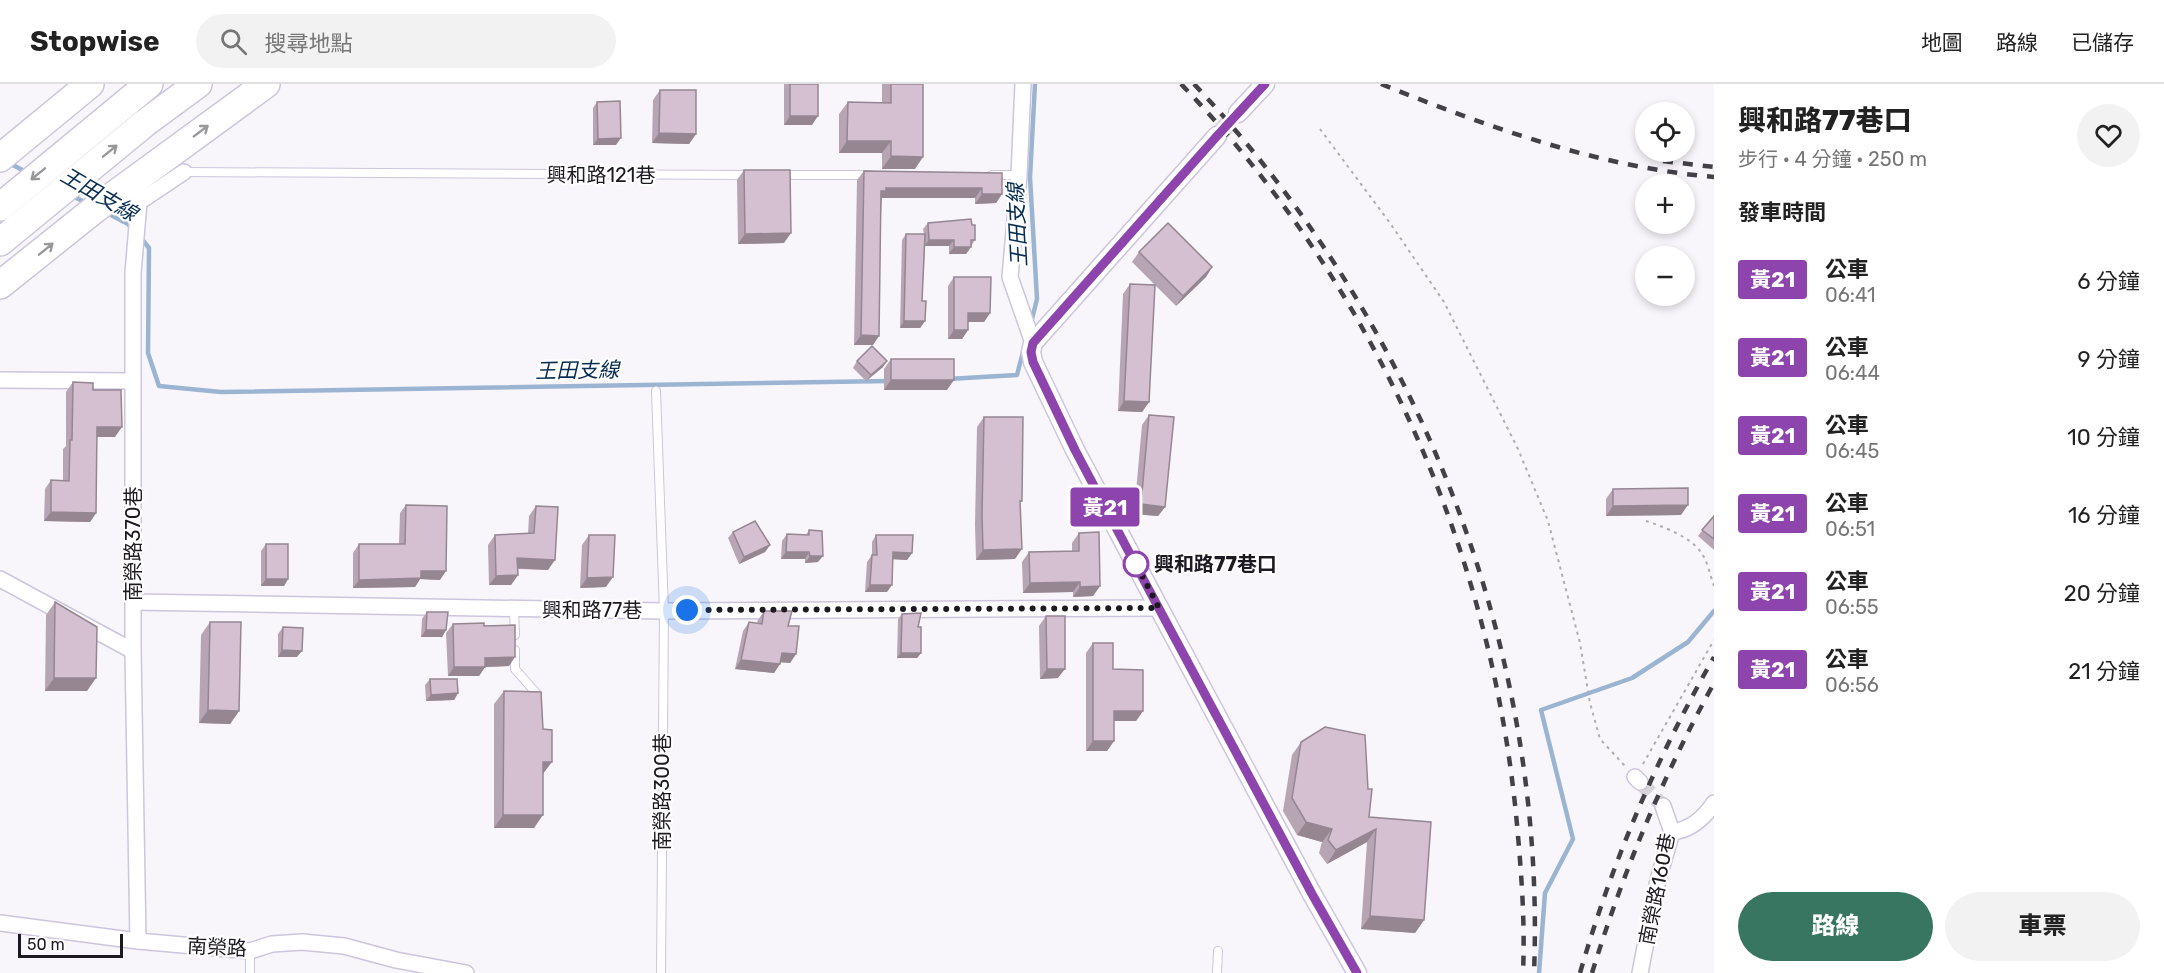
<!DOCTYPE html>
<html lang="zh-TW">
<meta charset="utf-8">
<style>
:root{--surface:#fff;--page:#f2f2f2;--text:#222;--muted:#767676;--line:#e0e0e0;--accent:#397662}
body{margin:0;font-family:Rubik,"Noto Sans TC",sans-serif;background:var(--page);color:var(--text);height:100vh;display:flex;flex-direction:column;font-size:22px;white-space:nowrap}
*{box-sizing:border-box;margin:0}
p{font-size:20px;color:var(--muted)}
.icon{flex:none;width:33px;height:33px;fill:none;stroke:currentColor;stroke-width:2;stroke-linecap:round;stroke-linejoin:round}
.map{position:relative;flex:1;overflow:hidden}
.drawer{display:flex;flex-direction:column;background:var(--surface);width:450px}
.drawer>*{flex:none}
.badge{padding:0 12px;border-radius:4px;font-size:21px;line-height:39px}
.tools{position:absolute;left:1635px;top:18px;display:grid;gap:12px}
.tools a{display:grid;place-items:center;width:60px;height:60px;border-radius:50%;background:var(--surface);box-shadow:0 3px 9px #0003;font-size:30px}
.scale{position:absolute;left:18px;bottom:15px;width:105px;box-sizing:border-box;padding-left:6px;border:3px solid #1c1921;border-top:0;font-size:16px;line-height:21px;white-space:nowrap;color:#1c1921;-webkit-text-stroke:4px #fff;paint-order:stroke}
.you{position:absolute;width:30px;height:30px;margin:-15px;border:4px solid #fff;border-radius:50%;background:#1a73e8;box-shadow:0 0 0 9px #1a73e833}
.map>.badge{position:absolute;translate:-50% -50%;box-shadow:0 0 0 3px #fff}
h2{padding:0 24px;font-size:22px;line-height:54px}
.round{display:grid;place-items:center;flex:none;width:63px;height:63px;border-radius:32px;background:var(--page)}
.head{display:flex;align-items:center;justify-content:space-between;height:102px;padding:0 24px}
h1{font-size:28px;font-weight:800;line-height:45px}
.action{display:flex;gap:12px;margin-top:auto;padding:12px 24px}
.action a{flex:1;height:69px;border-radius:36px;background:var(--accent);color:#fff;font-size:24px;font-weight:800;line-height:69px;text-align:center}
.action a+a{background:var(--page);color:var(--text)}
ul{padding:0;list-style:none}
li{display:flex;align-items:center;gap:18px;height:78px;padding:0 24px}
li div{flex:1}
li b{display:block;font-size:22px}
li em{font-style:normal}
li .badge{min-width:66px;font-weight:700;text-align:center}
header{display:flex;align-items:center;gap:36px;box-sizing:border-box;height:84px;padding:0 30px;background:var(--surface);border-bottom:2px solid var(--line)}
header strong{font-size:28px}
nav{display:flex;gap:33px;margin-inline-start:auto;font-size:21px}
.search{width:420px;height:54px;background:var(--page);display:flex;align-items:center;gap:15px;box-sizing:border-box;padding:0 21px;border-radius:33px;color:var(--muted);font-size:22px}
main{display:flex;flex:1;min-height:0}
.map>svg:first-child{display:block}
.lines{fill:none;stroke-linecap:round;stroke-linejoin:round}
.stream{stroke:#9bb4d1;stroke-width:4.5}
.minor-tunnel{stroke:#d7d5da;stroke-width:15;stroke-dasharray:15 8;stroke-linecap:butt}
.tertiary-tunnel{stroke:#d7d5da;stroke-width:18;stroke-dasharray:18 9;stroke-linecap:butt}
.service-casing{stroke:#cdc5dd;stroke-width:10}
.minor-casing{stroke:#cdc5dd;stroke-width:18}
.tertiary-casing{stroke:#cdc5dd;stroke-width:21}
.motorway-casing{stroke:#cdc5dd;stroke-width:30}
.path{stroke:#aeacb2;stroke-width:2;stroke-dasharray:3 4.5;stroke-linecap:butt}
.service{stroke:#fff;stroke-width:8}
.minor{stroke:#fff;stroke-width:15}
.tertiary{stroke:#fff;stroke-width:18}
.motorway{stroke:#fff;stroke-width:27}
.rail{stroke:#434048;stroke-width:4.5;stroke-dasharray:10 10;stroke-linecap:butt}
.wall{fill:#b7a5b4}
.shaded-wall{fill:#958692}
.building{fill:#d5c0d1;stroke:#958692;stroke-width:1.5}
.oneway{stroke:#99989b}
.line-casing{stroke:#fff;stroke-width:14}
.line{stroke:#8e44ad;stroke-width:9}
.walk{stroke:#1c1921;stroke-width:6;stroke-dasharray:0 10.8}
.stop-dot{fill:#fff;stroke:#8e44ad;stroke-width:3}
.labels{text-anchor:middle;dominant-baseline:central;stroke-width:4.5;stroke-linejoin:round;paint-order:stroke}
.street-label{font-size:20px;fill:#1c1921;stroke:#fff}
.stop-label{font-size:20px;font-weight:bold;fill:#1c1921;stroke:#fff;text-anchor:start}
.water-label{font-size:21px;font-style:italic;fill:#072d53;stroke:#fff}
</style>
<header>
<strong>Stopwise</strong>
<div class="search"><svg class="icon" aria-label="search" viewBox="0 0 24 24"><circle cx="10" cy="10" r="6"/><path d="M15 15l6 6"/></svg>搜尋地點</div>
<nav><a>地圖</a><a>路線</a><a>已儲存</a></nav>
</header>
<main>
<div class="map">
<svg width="1714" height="889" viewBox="0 0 1714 889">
<rect width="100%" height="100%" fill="#f8f6fb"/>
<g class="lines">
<g class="stream">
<path d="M 9,79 L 28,89"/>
<path d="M 70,111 L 87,119"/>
<path d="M 105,128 L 128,140 L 133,146"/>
<path d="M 141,154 L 149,164 L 148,269 L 159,302 L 221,308 L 889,297"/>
<path d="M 1031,239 L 1037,215 L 1030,93 L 1035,0"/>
<path d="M 948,295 L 1017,291 L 1023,268"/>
<path d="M 1539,889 L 1545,809 L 1573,755 L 1541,626 L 1632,594 L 1688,558 L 1714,527"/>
</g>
<path class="minor-tunnel" d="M 1640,698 L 1663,722"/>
<path class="tertiary-tunnel" d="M 1217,52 L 1238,29"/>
<defs>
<g id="service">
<path d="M 184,88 L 749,91"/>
<path d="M 782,91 L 869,91"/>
<path d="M 992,91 L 1019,91"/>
<path d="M 656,307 L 664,527 L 661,889"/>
<path d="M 514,525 L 515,551"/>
<path d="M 515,566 L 515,585 L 537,610 L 537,615"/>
<path d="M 250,867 L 250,889"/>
<path d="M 1217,889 L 1218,867"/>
</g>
<g id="minor">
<path d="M 1023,0 L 1019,91 L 1010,193 L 1033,259"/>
<path d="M 0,296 L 133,297"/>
<path d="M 0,495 L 133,567"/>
<path d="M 133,518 L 664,527 L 1159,524"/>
<path d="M 1635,693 L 1640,698"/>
<path d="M 1672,748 C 1690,746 1704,734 1714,719"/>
<path d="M 0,839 L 138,857 L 250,867 L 272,860 L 302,858 L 344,862 L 396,876 L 466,889"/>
<path d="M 138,857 L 133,567 L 133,189 L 139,118 L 184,88"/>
<path d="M 1640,889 L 1658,796 L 1672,748 L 1663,722"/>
</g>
<g id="tertiary">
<path d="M 1238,29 L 1265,0"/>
<path d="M 1217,52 L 1033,259 L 1031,268 L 1033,278 L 1075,366 L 1159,524 L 1312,810 L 1357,889"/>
</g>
<g id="motorway">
<path d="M 0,74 L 90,0"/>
<path d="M 0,123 L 149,0"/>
<path d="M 0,158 L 145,39 L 198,0"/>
<path d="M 0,201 L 95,125 L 266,0"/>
</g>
</defs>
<use href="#service" class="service-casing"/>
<use href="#minor" class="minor-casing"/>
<use href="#tertiary" class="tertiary-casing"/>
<use href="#motorway" class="motorway-casing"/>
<g class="path">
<path d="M 1320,45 L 1390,139 L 1444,218 L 1518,365 L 1548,437 L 1580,559 L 1590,619 L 1600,655 L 1625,682"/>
<path d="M 1646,437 C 1662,442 1690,453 1700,467 C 1707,475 1710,491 1714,502"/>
<path d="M 1643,680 L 1714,556"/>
</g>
<use href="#service" class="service"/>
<use href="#minor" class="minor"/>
<use href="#tertiary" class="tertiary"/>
<use href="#motorway" class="motorway"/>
<g class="rail">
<path d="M 1181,0 C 1376,202 1495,472 1518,752 C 1522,797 1525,843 1523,889"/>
<path d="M 1194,0 C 1417,237 1547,562 1534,889"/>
<path d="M 1381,0 C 1488,43 1598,83 1714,93"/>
<path d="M 1663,77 L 1714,83"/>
<path d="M 1580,889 C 1612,778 1657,673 1714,573"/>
<path d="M 1592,889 C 1623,788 1663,692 1714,599"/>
</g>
</g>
<g class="wall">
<path d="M 784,0 L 818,0 L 812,41 L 784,41 Z"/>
<path d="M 882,0 L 923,0 L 915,85 L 882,85 L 882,69 L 839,69 L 839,30 L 848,18 L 882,19 Z"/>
<path d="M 660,6 L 696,50 L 689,60 L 652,59 L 653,16 Z"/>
<path d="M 597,18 L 616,61 L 593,61 L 593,24 Z"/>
<path d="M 744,86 L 784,159 L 738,160 L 737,96 Z"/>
<path d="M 864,87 L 1002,89 L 1002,110 L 996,119 L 975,120 L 975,114 L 882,114 L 873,261 L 854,261 L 857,96 Z"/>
<path d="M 928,139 L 972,141 L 975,156 L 966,170 L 949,170 L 949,162 L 925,162 L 922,217 L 925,237 L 920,244 L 900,244 L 902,156 L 906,150 L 924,150 L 923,145 Z"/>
<path d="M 1139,168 L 1212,183 L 1206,193 L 1176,222 L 1132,178 Z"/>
<path d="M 954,193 L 990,229 L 984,238 L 968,238 L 968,246 L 962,255 L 948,255 L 948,202 Z"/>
<path d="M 1130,200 L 1149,318 L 1142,328 L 1118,327 L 1123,210 Z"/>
<path d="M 891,275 L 947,306 L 884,306 L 884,285 Z"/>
<path d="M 857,277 L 883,283 L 866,297 L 853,284 Z"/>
<path d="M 73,298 L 93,306 L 115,353 L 96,353 L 96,429 L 90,438 L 44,437 L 45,405 L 51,396 L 63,396 L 63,365 L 66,362 L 66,308 Z"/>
<path d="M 1149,331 L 1165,423 L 1158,432 L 1134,430 L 1142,341 Z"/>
<path d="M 984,333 L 1022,417 L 1020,419 L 1015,475 L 976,476 L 975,441 L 977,343 Z"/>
<path d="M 1613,405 L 1681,431 L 1606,432 L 1606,415 Z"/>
<path d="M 406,421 L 440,496 L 420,495 L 415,503 L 353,504 L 353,469 L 359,460 L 399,460 L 400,429 Z"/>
<path d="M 536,422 L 548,486 L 518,485 L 518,491 L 511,501 L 489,501 L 488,461 L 495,451 L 528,450 L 529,432 Z"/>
<path d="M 1714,432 L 1714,466 L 1698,452 Z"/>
<path d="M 809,446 L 818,478 L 805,479 L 805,475 L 781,475 L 782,457 L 787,450 L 806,451 Z"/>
<path d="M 733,448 L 770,461 L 765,468 L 739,480 L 728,454 Z"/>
<path d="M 1079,449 L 1100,502 L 1093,512 L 1073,513 L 1073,508 L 1023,509 L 1022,478 L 1029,468 L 1072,467 L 1072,459 Z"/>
<path d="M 589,451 L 606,503 L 580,504 L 582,461 Z"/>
<path d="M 876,451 L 912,469 L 907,476 L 893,475 L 887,508 L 865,508 L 867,478 L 872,471 L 872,458 Z"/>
<path d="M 266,460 L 288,495 L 284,502 L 261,502 L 261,467 Z"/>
<path d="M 55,518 L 87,607 L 45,607 L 46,531 Z"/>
<path d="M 764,527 L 788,542 L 796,570 L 790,579 L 781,578 L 774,589 L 735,585 L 743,547 L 749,538 L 757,539 L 758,536 Z"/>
<path d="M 427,528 L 446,546 L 442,553 L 421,553 L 422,535 Z"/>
<path d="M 902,530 L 918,543 L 921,569 L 917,574 L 897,574 L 898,535 Z"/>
<path d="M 1046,532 L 1058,594 L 1040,595 L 1039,542 Z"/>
<path d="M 210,538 L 239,627 L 230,640 L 199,639 L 201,551 Z"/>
<path d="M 453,540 L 484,542 L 509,582 L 485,583 L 479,592 L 448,592 L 446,549 Z"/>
<path d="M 283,543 L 297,573 L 278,573 L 278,550 Z"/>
<path d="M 1093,559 L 1113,585 L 1143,627 L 1136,637 L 1114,637 L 1114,657 L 1107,667 L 1086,667 L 1086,569 Z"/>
<path d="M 430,595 L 458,609 L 454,616 L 426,617 L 425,601 Z"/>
<path d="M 504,607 L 543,690 L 534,744 L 494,744 L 494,620 Z"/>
<path d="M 1301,658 L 1369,733 L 1424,836 L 1415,849 L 1361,845 L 1367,758 L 1327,780 L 1319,769 L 1322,758 L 1297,751 L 1283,727 L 1292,671 Z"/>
</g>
<g class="shaded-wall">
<path d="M 790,32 L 818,32 L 812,41 L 784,41 Z"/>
<path d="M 659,49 L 696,50 L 689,60 L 652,59 Z"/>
<path d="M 621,54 L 616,61 L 593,61 L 598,55 Z"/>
<path d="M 847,57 L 891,57 L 882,69 L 839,69 Z"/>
<path d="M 891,72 L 923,73 L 915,85 L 882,85 Z"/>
<path d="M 886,104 L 982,104 L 975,114 L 882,114 L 879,117 L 881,107 Z"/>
<path d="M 982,110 L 1002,110 L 996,119 L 975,120 Z"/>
<path d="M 791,149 L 784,159 L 738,160 L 745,150 Z"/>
<path d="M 929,156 L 954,156 L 949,162 L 924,162 Z"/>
<path d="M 954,163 L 971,163 L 966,170 L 949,170 Z"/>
<path d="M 1212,183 L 1206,193 L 1176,222 L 1183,212 Z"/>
<path d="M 968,229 L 990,229 L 984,238 L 962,238 Z"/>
<path d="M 904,237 L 925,237 L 920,244 L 900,244 Z"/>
<path d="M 954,246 L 968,246 L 962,255 L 948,255 Z"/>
<path d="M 861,251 L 879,252 L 873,261 L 854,261 Z"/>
<path d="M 887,277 L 883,283 L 866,297 L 871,291 Z"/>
<path d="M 891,296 L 954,296 L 947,306 L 884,306 Z"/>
<path d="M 1124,317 L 1149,318 L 1142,328 L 1118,327 Z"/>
<path d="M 97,343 L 122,343 L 115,353 L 90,353 Z"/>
<path d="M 1141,420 L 1165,423 L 1158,432 L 1134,430 Z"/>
<path d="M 1688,421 L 1681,431 L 1606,432 L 1613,422 Z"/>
<path d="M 51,428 L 96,429 L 90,438 L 44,437 Z"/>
<path d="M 770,461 L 765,468 L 739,480 L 744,473 Z"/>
<path d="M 1022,465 L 1015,475 L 976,476 L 983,466 Z"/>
<path d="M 786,468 L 809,468 L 805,475 L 781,475 Z"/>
<path d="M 893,468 L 912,469 L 907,476 L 889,475 Z"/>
<path d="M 810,472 L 823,472 L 818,478 L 805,479 Z"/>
<path d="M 517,474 L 555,476 L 548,486 L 511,484 Z"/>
<path d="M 421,487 L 446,487 L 440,496 L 420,495 L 415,503 L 353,504 L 359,496 Z"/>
<path d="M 518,491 L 511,501 L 489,501 L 496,492 Z"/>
<path d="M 613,493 L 606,503 L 580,504 L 587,494 Z"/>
<path d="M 266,495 L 288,495 L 284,502 L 261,502 Z"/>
<path d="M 1080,498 L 1073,508 L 1023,509 L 1030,499 Z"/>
<path d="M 870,501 L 892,501 L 887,508 L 865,508 Z"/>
<path d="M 1100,502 L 1093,512 L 1073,513 L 1080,503 Z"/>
<path d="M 426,546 L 446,546 L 442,553 L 421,553 Z"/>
<path d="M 282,566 L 302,567 L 297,573 L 278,573 Z"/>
<path d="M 782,569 L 796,570 L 790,579 L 776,578 Z"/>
<path d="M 901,569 L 921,569 L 917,574 L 897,574 Z"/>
<path d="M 515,573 L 509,582 L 485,583 L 479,592 L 448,592 L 454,583 L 485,574 Z"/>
<path d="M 741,576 L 780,580 L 774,589 L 735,585 Z"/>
<path d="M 1047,585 L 1065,585 L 1058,594 L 1040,595 Z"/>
<path d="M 54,594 L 96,594 L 87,607 L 45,607 Z"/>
<path d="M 458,609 L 454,616 L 426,617 L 431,611 Z"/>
<path d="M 208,626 L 239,627 L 230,640 L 199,639 Z"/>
<path d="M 1114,627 L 1143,627 L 1136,637 L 1107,637 Z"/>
<path d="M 1093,657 L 1114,657 L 1107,667 L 1086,667 Z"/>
<path d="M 543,678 L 552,678 L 542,691 Z"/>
<path d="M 503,731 L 543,731 L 534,744 L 494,744 Z"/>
<path d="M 1306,738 L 1332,745 L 1322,758 L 1297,751 Z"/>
<path d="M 1376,745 L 1367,758 L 1327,780 L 1336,766 Z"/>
<path d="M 1370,832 L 1424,836 L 1415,849 L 1361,845 Z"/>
</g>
<g class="building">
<rect x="790" y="0" width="28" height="32"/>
<path d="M 891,0 L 923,0 L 923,73 L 891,72 L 891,57 L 847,57 L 848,18 L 891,19 Z"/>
<path d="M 660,6 L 696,6 L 696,50 L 659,49 Z"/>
<path d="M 620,17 L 621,54 L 598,55 L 597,18 Z"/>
<path d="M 744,86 L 790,86 L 791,149 L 745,150 Z"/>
<path d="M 864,87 L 1002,89 L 1002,110 L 982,110 L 982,104 L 886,104 L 886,107 L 881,107 L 879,252 L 861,251 Z"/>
<path d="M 971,135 L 972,141 L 975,141 L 975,156 L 971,156 L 971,163 L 954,163 L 954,156 L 929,156 L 928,139 Z"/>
<path d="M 1168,139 L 1212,183 L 1183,212 L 1139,168 Z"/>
<path d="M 906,150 L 925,150 L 922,217 L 926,217 L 925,237 L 904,237 Z"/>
<path d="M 954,193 L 991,193 L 990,229 L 968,229 L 968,246 L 954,246 Z"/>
<path d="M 1130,200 L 1155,201 L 1149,318 L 1124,317 Z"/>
<path d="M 872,262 L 887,277 L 871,291 L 857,277 Z"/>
<rect x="891" y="275" width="63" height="21"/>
<path d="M 73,298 L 93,299 L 93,306 L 121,306 L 122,343 L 97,343 L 96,429 L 51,428 L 51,396 L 69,397 L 70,356 L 72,356 Z"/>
<path d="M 1149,331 L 1174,333 L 1165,423 L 1141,420 Z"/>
<path d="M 984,333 L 1023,333 L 1022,417 L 1020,417 L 1022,465 L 983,466 L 982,431 Z"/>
<path d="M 1688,404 L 1688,421 L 1613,422 L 1613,405 Z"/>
<path d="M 406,421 L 447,422 L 446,487 L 421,487 L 421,494 L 359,496 L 359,460 L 405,460 Z"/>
<path d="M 536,422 L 558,423 L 555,476 L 517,474 L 518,491 L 496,492 L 495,451 L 534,449 Z"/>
<path d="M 1714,432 L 1714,455 L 1702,446 Z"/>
<path d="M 755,437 L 770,461 L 744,473 L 733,448 Z"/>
<path d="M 809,446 L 822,447 L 823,472 L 810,472 L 809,468 L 786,468 L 787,450 L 809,451 Z"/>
<path d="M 1099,448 L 1100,502 L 1080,503 L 1080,498 L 1030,499 L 1029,468 L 1079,467 L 1079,449 Z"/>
<path d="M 589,451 L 615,451 L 613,493 L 587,494 Z"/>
<path d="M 876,451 L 913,451 L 912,469 L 893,468 L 892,501 L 870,501 L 872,471 L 877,471 Z"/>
<rect x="266" y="460" width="22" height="35"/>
<path d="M 55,518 L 97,543 L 96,594 L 54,594 Z"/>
<path d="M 764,527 L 792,527 L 788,542 L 799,542 L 796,570 L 782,569 L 780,580 L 741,576 L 749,538 L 762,540 Z"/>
<path d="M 427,528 L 448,528 L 446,546 L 426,546 Z"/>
<path d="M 921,529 L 918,543 L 921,543 L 921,569 L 901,569 L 902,530 Z"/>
<path d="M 1046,532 L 1065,532 L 1065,585 L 1047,585 Z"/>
<path d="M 210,538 L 241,538 L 239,627 L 208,626 Z"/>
<path d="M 484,539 L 484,542 L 515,541 L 515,573 L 485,574 L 485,583 L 454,583 L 453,540 Z"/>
<path d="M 283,543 L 303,544 L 302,567 L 282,566 Z"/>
<path d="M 1093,559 L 1113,559 L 1113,585 L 1143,586 L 1143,627 L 1114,627 L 1114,657 L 1093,657 Z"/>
<path d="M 430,595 L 457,595 L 458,609 L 431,611 Z"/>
<path d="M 504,607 L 541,608 L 543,645 L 552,646 L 552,678 L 543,678 L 543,731 L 503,731 Z"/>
<path d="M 1325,643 L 1365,651 L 1368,705 L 1372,705 L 1369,733 L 1431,738 L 1424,836 L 1370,832 L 1376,745 L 1336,766 L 1328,756 L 1332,745 L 1306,738 L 1292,714 L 1301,658 Z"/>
</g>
<defs><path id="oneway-shaft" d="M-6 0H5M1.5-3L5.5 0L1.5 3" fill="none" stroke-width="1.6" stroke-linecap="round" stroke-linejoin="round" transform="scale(1.5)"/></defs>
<g class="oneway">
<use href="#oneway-shaft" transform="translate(201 47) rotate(-37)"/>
<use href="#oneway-shaft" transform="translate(110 67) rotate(-39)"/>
<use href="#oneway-shaft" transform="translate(38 90) rotate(141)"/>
<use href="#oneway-shaft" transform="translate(46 165) rotate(-39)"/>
</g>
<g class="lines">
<defs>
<path id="line" d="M 1265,0 L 1217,52 L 1033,259 L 1031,268 L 1033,278 L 1075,366 L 1148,504 L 1312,810 L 1357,889"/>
</defs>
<use href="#line" class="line-casing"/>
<use href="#line" class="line"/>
<path class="walk" d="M 687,526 L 1159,524 L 1136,480"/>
</g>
<circle class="stop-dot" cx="1136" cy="480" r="12"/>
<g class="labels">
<g class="street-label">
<text x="601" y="91">興和路121巷</text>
<text transform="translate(133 460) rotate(-90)">南榮路370巷</text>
<text x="592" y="526">興和路77巷</text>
<text transform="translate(662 708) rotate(-90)">南榮路300巷</text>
<text transform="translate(1657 805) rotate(-79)">南榮路160巷</text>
<text transform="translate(217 863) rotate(3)">南榮路</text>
</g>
<g class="stop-label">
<text x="1154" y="480">興和路77巷口</text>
</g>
<g class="water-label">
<text transform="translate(99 110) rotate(30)">王田支線</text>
<text transform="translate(1017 141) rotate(-93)">王田支線</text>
<text transform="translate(577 286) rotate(-1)">王田支線</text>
</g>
</g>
</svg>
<div class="tools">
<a><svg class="icon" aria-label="locate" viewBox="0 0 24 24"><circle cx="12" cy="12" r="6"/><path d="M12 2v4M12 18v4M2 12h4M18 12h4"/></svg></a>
<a>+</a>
<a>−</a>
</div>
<div class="scale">50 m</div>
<div class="you" style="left:687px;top:526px"></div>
<b class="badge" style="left:1105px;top:423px;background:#8e44ad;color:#fff">黃21</b>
</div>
<section class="drawer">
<div class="head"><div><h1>興和路77巷口</h1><p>步行 · 4 分鐘 · 250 m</p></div><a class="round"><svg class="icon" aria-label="heart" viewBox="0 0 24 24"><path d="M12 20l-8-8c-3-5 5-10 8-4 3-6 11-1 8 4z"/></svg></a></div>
<h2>發車時間</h2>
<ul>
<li><span class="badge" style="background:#8e44ad;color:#fff">黃21</span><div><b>公車</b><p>06:41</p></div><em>6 分鐘</em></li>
<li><span class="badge" style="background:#8e44ad;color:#fff">黃21</span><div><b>公車</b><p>06:44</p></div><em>9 分鐘</em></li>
<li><span class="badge" style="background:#8e44ad;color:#fff">黃21</span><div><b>公車</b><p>06:45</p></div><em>10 分鐘</em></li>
<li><span class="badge" style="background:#8e44ad;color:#fff">黃21</span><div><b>公車</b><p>06:51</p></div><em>16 分鐘</em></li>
<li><span class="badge" style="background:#8e44ad;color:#fff">黃21</span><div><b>公車</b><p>06:55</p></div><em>20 分鐘</em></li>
<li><span class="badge" style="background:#8e44ad;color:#fff">黃21</span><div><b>公車</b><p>06:56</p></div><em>21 分鐘</em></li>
</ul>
<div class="action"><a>路線</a><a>車票</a></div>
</section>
</main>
